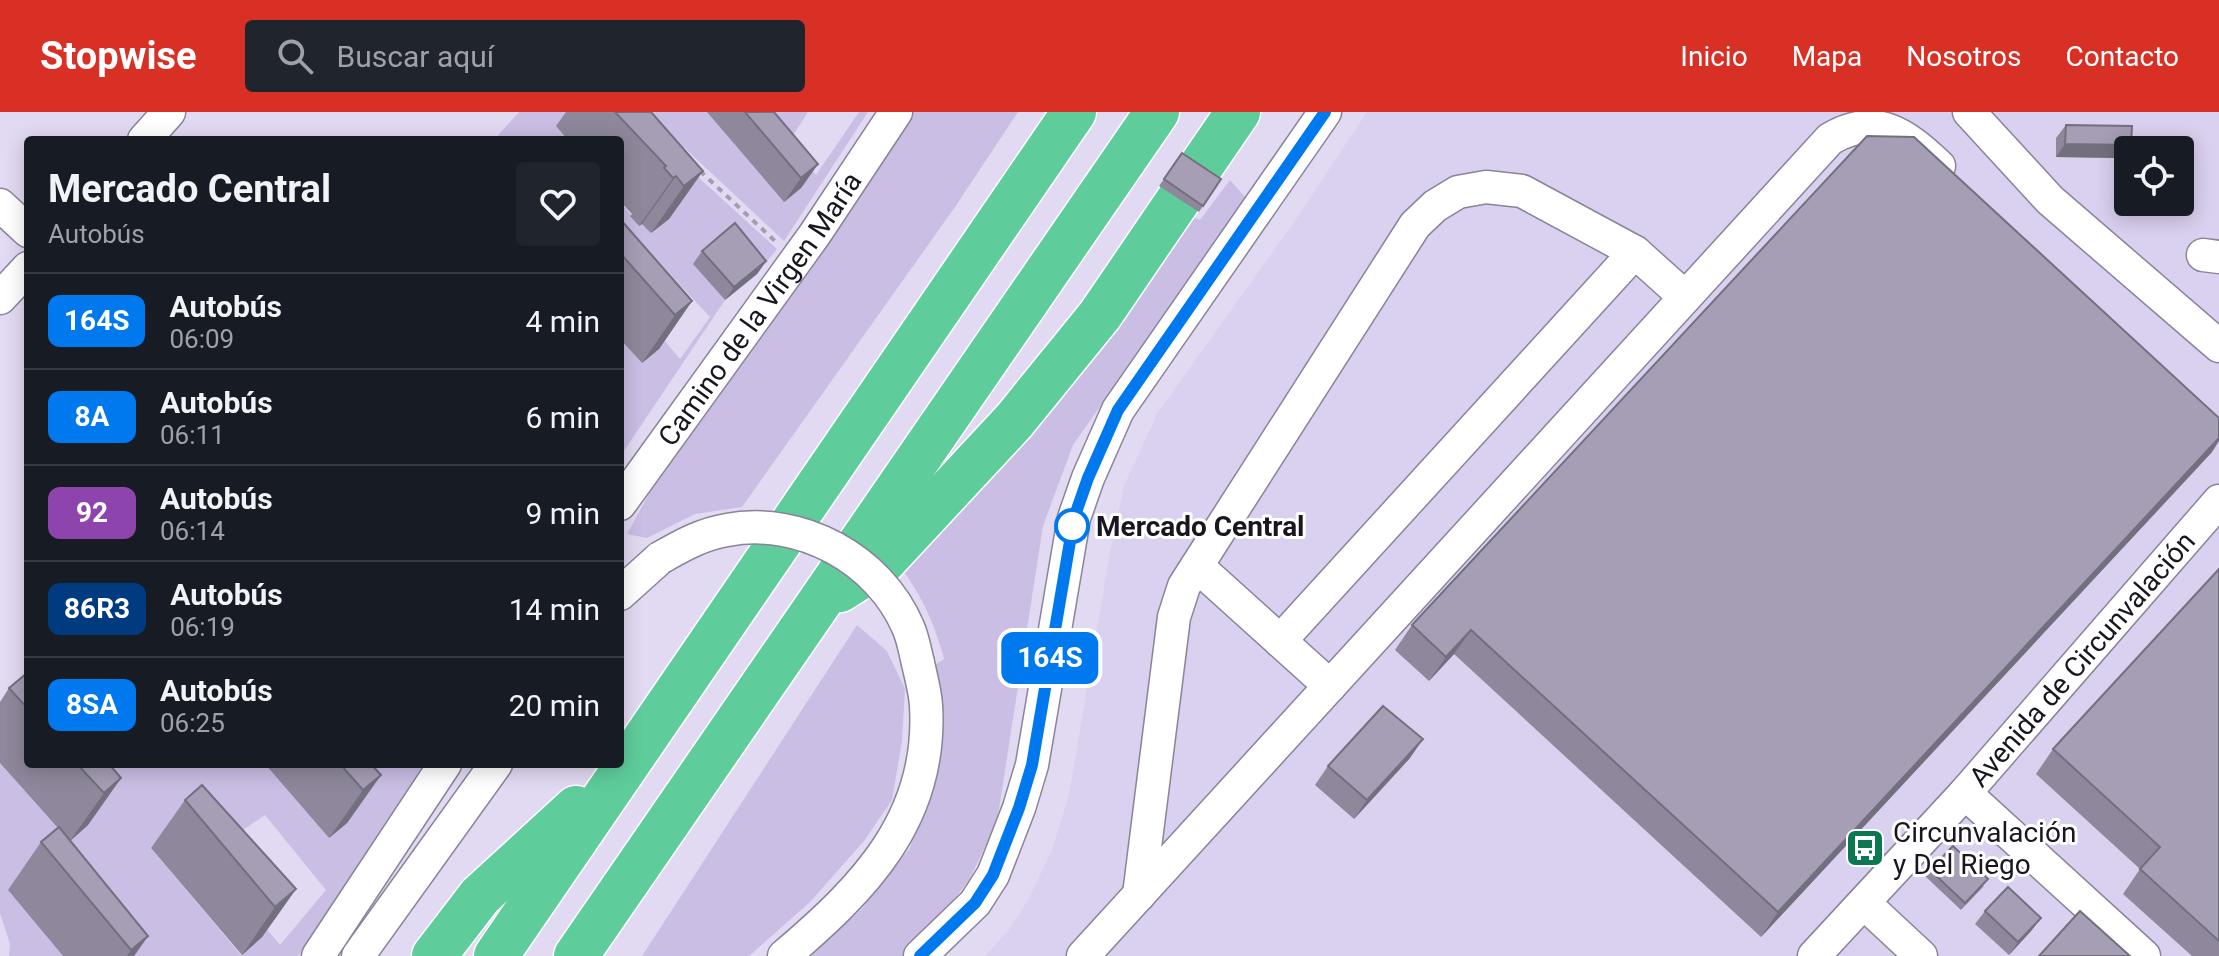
<!DOCTYPE html>
<html lang="es">
<meta charset="utf-8">
<style>
:root{--surface:#171b24;--page:#20242c;--text:#f1f3f6;--muted:#9ea1a6;--line:#363941;--accent:#d93025}
body{margin:0;font-family:Roboto,sans-serif;background:var(--page);color:var(--text);height:100vh;display:flex;flex-direction:column;font-size:30px;white-space:nowrap}
*{box-sizing:border-box;margin:0}
p{font-size:26px;color:var(--muted)}
.icon{flex:none;width:44px;height:44px;fill:none;stroke:currentColor;stroke-width:2;stroke-linecap:round;stroke-linejoin:round}
.map{position:relative;flex:1;overflow:hidden}
.details{position:absolute;left:24px;top:24px;width:600px;height:632px;display:flex;flex-direction:column;background:var(--surface);border-radius:8px;box-shadow:0 4px 20px #0003}
.details>*{flex:none}
.badge{padding:0 16px;border-radius:12px;font-size:28px;line-height:52px}
.controls{position:absolute;left:2114px;top:24px;display:grid;gap:16px}
.controls a{display:grid;place-items:center;width:80px;height:80px;border-radius:8px;background:var(--surface);box-shadow:0 4px 20px #0003;font-size:40px}
.map>.badge{position:absolute;translate:-50% -50%;box-shadow:0 0 0 4px #fff}
.round{display:grid;place-items:center;flex:none;width:84px;height:84px;border-radius:8px;background:var(--page)}
.headline{display:flex;align-items:center;justify-content:space-between;height:136px;padding:0 24px}
h1{font-size:38px;font-weight:700;line-height:60px}
ul{padding:0;list-style:none}
li{display:flex;align-items:center;gap:24px;height:96px;padding:0 24px;border-top:2px solid var(--line)}
li div{flex:1}
li b{display:block;font-size:30px}
li em{font-style:normal}
li .badge{min-width:88px;font-weight:700;text-align:center}
header{display:flex;align-items:center;gap:48px;box-sizing:border-box;height:112px;padding:0 40px;background:var(--accent);color:#fff}
header strong{font-size:38px}
nav{display:flex;gap:44px;margin-inline-start:auto;font-size:28px}
.search{width:560px;height:72px;background:var(--page);display:flex;align-items:center;gap:20px;box-sizing:border-box;padding:0 28px;border-radius:8px;color:var(--muted);font-size:30px}
.map>svg:first-child{display:block}
.built{fill:#dad0ef;fill-rule:evenodd}
.green{fill:#cabee4;fill-rule:evenodd}
.lines{fill:none;stroke-linecap:round;stroke-linejoin:round}
.minor-casing{stroke:#8a8399;stroke-width:35}
.highway-casing{stroke:#fff;stroke-width:47}
.path{stroke:#a39db0;stroke-width:4;stroke-dasharray:6 6;stroke-linecap:butt}
.minor{stroke:#fff;stroke-width:32}
.highway{stroke:#5fcc9b;stroke-width:44}
.minor-bridge-casing{stroke:#8a8399;stroke-width:35;stroke-linecap:butt}
.minor-bridge{stroke:#fff;stroke-width:32}
.wall{fill:#8f889c}
.shaded-wall{fill:#746f7f}
.building{fill:#a69eb5;stroke:#746f7f;stroke-width:2}
.line-casing{stroke:#fff;stroke-width:18}
.line{stroke:#0079ef;stroke-width:12}
.stop-dot{fill:#fff;stroke:#0079ef;stroke-width:4}
.labels{text-anchor:middle;dominant-baseline:central;stroke-width:6;stroke-linejoin:round;paint-order:stroke}
.street-label{font-size:28px;fill:#19161f;stroke:#fff}
.stop-label{font-size:28px;font-weight:bold;fill:#19161f;stroke:#fff;text-anchor:start}
.poi-label{font-size:28px;fill:#19161f;stroke:#fff;text-anchor:start}
</style>
<header>
<strong>Stopwise</strong>
<div class="search"><svg class="icon" aria-label="search" viewBox="0 0 24 24"><circle cx="10" cy="10" r="6"/><path d="M15 15l6 6"/></svg>Buscar aquí</div>
<nav><a>Inicio</a><a>Mapa</a><a>Nosotros</a><a>Contacto</a></nav>
</header>
<div class="map">
<svg width="2219" height="844" viewBox="0 0 2219 844">
<rect width="100%" height="100%" fill="#e2daf2"/>
<path class="built" d="M 1367,0 L 2219,0 L 2219,844 L 985,844 L 1008,819 L 1028,788 L 1052,738 L 1069,683 L 1110,441 L 1124,374 L 1157,302 L 1294,110 ZM 2128,38 L 2180,38 L 2180,90 L 2128,90 Z"/>
<g class="green">
<path d="M 519,0 L 627,0 L 777,137 L 757,162 L 693,151 L 725,188 L 620,345 L 620,227 L 642,251 L 620,176 L 680,247 L 710,205 L 620,108 L 620,89 L 639,114 L 642,112 L 620,28 L 557,14 L 568,28 L 494,28 Z"/>
<path d="M 646,0 L 808,0 L 790,28 L 816,63 L 859,0 L 868,0 L 784,129 Z"/>
<path d="M 908,0 L 1018,0 L 955,95 L 742,395 L 695,402 L 647,426 L 627,422 L 666,351 Z"/>
<path d="M 1230,68 L 1246,86 L 1073,333 L 1043,414 L 997,710 L 970,766 L 929,822 L 903,844 L 809,844 L 862,797 L 910,736 L 921,694 L 930,556 L 944,547 C 933,506 920,481 895,447 L 1184,102 L 1200,108 Z"/>
<path d="M 857,513 L 887,539 L 905,577 L 902,629 L 892,688 L 864,729 L 810,790 L 749,844 L 642,844 Z"/>
<path d="M 0,651 L 70,729 L 33,652 L 265,652 L 329,726 L 347,711 L 296,652 L 432,652 L 298,844 L 92,844 L 8,778 L 63,844 L 9,844 L 10,832 L 0,801 ZM 265,703 L 326,778 L 280,833 L 206,743 ZM 151,736 L 152,736 L 262,825 L 241,843 Z"/>
</g>
<g class="lines">
<defs>
<g id="minor">
<path d="M 1969,0 L 2050,88 L 2219,234"/>
<path d="M 144,28 L 169,0"/>
<path d="M 0,93 L 28,119"/>
<path d="M 2203,143 L 2219,145"/>
<path d="M 0,186 L 28,156"/>
<path id="s1" d="M 620,392 L 815,122 L 896,0"/>
<path d="M 1197,454 L 1330,574"/>
<path d="M 620,482 L 660,446"/>
<path d="M 1280,529 L 1635,140"/>
<path d="M 1965,681 L 2144,844"/>
<path d="M 1139,783 L 1174,505 L 1184,474 L 1415,113 L 1435,94 L 1458,80 L 1486,75 L 1522,79 L 1635,140 L 1685,185"/>
<path d="M 1864,791 L 1921,844"/>
<path d="M 318,844 L 445,652"/>
<path d="M 358,844 L 496,652"/>
<path d="M 784,844 C 864,776 933,707 926,593 C 925,579 921,565 918,551"/>
<path d="M 920,844 L 975,791 L 993,763 L 1019,696 L 1032,653 L 1074,406 L 1088,366 L 1118,298 L 1325,0"/>
<path d="M 1083,844 L 1830,27 C 1876,0 1904,21 1939,54"/>
<path id="s2" d="M 1814,844 L 1965,681 L 2219,389"/>
</g>
<g id="highway">
<path d="M 1197,60 L 1238,0"/>
<path d="M 840,478 L 881,452 L 1014,309 L 1100,203 L 1179,87"/>
<path d="M 434,844 L 480,784 L 576,696"/>
<path d="M 496,844 L 1074,0"/>
<path d="M 576,844 L 1157,0"/>
</g>
</defs>
<use href="#minor" class="minor-casing"/>
<use href="#highway" class="highway-casing"/>
<path class="path" d="M 700,59 L 775,129"/>
<use href="#minor" class="minor"/>
<use href="#highway" class="highway"/>
<defs>
<path id="minor-bridge" d="M 660,446 C 681,434 702,422 727,418 C 800,404 879,447 908,515 C 913,526 915,539 918,551"/>
</defs>
<use href="#minor-bridge" class="minor-bridge-casing"/>
<use href="#minor-bridge" class="minor-bridge"/>
</g>
<g class="wall">
<path d="M 566,0 L 651,0 L 703,59 L 669,107 L 651,121 L 642,112 L 639,114 L 630,104 L 632,102 L 620,89 L 620,28 L 568,28 L 556,14 Z"/>
<path d="M 707,0 L 774,0 L 818,52 L 801,76 L 784,90 Z"/>
<path d="M 2066,13 L 2131,33 L 2122,46 L 2056,45 L 2056,26 Z"/>
<path d="M 1182,41 L 1221,67 L 1199,100 L 1159,74 Z"/>
<path d="M 620,107 L 692,189 L 659,237 L 642,251 L 620,227 Z"/>
<path d="M 702,139 L 766,149 L 757,162 L 725,188 L 693,152 Z"/>
<path d="M 2212,340 L 1761,825 L 1454,542 L 1429,569 L 1395,538 L 1412,513 Z"/>
<path d="M 2219,457 L 2219,844 L 2192,844 L 2123,782 L 2140,757 L 2036,662 L 2053,637 Z"/>
<path d="M 28,561 L 28,652 L 109,652 L 121,666 L 88,713 L 70,729 L 148,824 L 134,844 L 63,844 L 8,778 L 41,730 L 58,716 L 0,651 L 0,590 L 9,576 Z"/>
<path d="M 1410,646 L 1354,707 L 1315,673 L 1328,654 Z"/>
<path d="M 265,652 L 371,652 L 381,663 L 347,711 L 329,726 Z"/>
<path d="M 185,688 L 296,777 L 262,825 L 242,843 L 151,736 Z"/>
<path d="M 1930,758 L 1984,774 L 1961,798 L 1925,764 Z"/>
<path d="M 1985,799 L 2041,806 L 2031,819 L 2009,843 L 1975,812 Z"/>
</g>
<g class="shaded-wall">
<path d="M 2065,32 L 2131,33 L 2122,46 L 2056,45 Z"/>
<path d="M 818,52 L 801,76 L 784,90 L 801,66 Z"/>
<path d="M 703,59 L 669,107 L 651,121 L 684,74 Z"/>
<path d="M 676,64 L 642,112 L 639,114 L 673,66 Z"/>
<path d="M 766,149 L 757,162 L 725,188 L 734,175 Z"/>
<path d="M 692,189 L 659,237 L 642,251 L 675,203 Z"/>
<path d="M 2219,326 L 2219,329 L 2212,340 L 1761,825 L 1778,800 Z"/>
<path d="M 1471,518 L 1454,542 L 1429,569 L 1446,545 Z"/>
<path d="M 1423,627 L 1410,646 L 1354,707 L 1367,688 Z"/>
<path d="M 381,663 L 347,711 L 329,726 L 363,678 Z"/>
<path d="M 121,666 L 88,713 L 70,729 L 104,681 Z"/>
<path d="M 296,777 L 262,825 L 242,843 L 275,795 Z"/>
<path d="M 2041,806 L 2031,819 L 2009,843 L 2018,830 Z"/>
<path d="M 148,824 L 134,844 L 127,844 L 131,838 Z"/>
</g>
<g class="building">
<path d="M 615,0 L 651,0 L 703,59 L 684,74 L 676,64 L 673,66 L 664,56 L 666,54 Z"/>
<path d="M 745,0 L 774,0 L 818,52 L 801,66 Z"/>
<path d="M 2066,13 L 2132,14 L 2131,33 L 2065,32 Z"/>
<path d="M 1867,24 L 1914,25 L 2219,306 L 2219,326 L 1778,800 L 1471,518 L 1446,545 L 1412,513 Z"/>
<path d="M 1182,41 L 1221,67 L 1203,94 L 1164,67 Z"/>
<path d="M 620,107 L 692,189 L 675,203 L 620,141 Z"/>
<path d="M 735,111 L 766,149 L 734,175 L 702,139 Z"/>
<path d="M 2219,457 L 2219,829 L 2140,757 L 2160,735 L 2053,637 Z"/>
<path d="M 27,561 L 28,561 L 28,597 L 9,576 Z"/>
<path d="M 1383,594 L 1423,627 L 1367,688 L 1328,654 Z"/>
<path d="M 77,652 L 109,652 L 121,666 L 104,681 Z"/>
<path d="M 340,652 L 371,652 L 381,663 L 363,678 Z"/>
<path d="M 202,673 L 296,777 L 275,795 L 185,688 Z"/>
<path d="M 59,715 L 148,824 L 131,838 L 41,730 Z"/>
<path d="M 1953,734 L 1988,767 L 1965,791 L 1930,758 Z"/>
<path d="M 2008,775 L 2041,806 L 2018,830 L 1985,799 Z"/>
<path d="M 2080,799 L 2130,844 L 2039,844 Z"/>
</g>
<g class="lines">
<defs>
<path id="line" d="M 920,844 L 975,791 L 993,763 L 1019,696 L 1032,653 L 1074,406 L 1088,366 L 1118,298 L 1325,0"/>
</defs>
<use href="#line" class="line-casing"/>
<use href="#line" class="line"/>
</g>
<defs>
<symbol id="bus-square" viewBox="-11 -11 22 22"><rect x="-9" y="-9" width="18" height="18" rx="4" fill="#0c7852" stroke="#fff"/><path d="M-5-6H5V4H4V6H2V4H-2V6H-4V4H-5ZM-3.5-4V0h7V-4ZM-3.5 1.2v1.5H-2V1.2ZM2 1.2v1.5H3.5V1.2Z" fill="#fff"/></symbol>
</defs>
<g fill-rule="evenodd">
<use href="#bus-square" x="1843" y="714" width="44" height="44"/>
</g>
<circle class="stop-dot" cx="1072" cy="414" r="16"/>
<g class="labels">
<g class="street-label">
<text stroke="none"><textPath href="#s1" startOffset="240">Camino de la Virgen María</textPath></text>
<text stroke="none"><textPath href="#s2" startOffset="400">Avenida de Circunvalación</textPath></text>
</g>
<g class="stop-label">
<text x="1096" y="414">Mercado Central</text>
</g>
<g class="poi-label">
<text x="1893" y="720">Circunvalación<tspan x="1893" dy="32">y Del Riego</tspan></text>
</g>
</g>
</svg>
<div class="controls">
<a><svg class="icon" aria-label="locate" viewBox="0 0 24 24"><circle cx="12" cy="12" r="6"/><path d="M12 2v4M12 18v4M2 12h4M18 12h4"/></svg></a>
</div>
<b class="badge" style="left:1050px;top:546px;background:#0079ef;color:#fff">164S</b>
<section class="details">
<div class="headline"><div><h1>Mercado Central</h1><p>Autobús</p></div><a class="round"><svg class="icon" aria-label="heart" viewBox="0 0 24 24"><path d="M12 20l-8-8c-3-5 5-10 8-4 3-6 11-1 8 4z"/></svg></a></div>
<ul>
<li><span class="badge" style="background:#0079ef;color:#fff">164S</span><div><b>Autobús</b><p>06:09</p></div><em>4 min</em></li>
<li><span class="badge" style="background:#0079ef;color:#fff">8A</span><div><b>Autobús</b><p>06:11</p></div><em>6 min</em></li>
<li><span class="badge" style="background:#8e44ad;color:#fff">92</span><div><b>Autobús</b><p>06:14</p></div><em>9 min</em></li>
<li><span class="badge" style="background:#003b80;color:#fff">86R3</span><div><b>Autobús</b><p>06:19</p></div><em>14 min</em></li>
<li><span class="badge" style="background:#0079ef;color:#fff">8SA</span><div><b>Autobús</b><p>06:25</p></div><em>20 min</em></li>
</ul>
</section>
</div>
